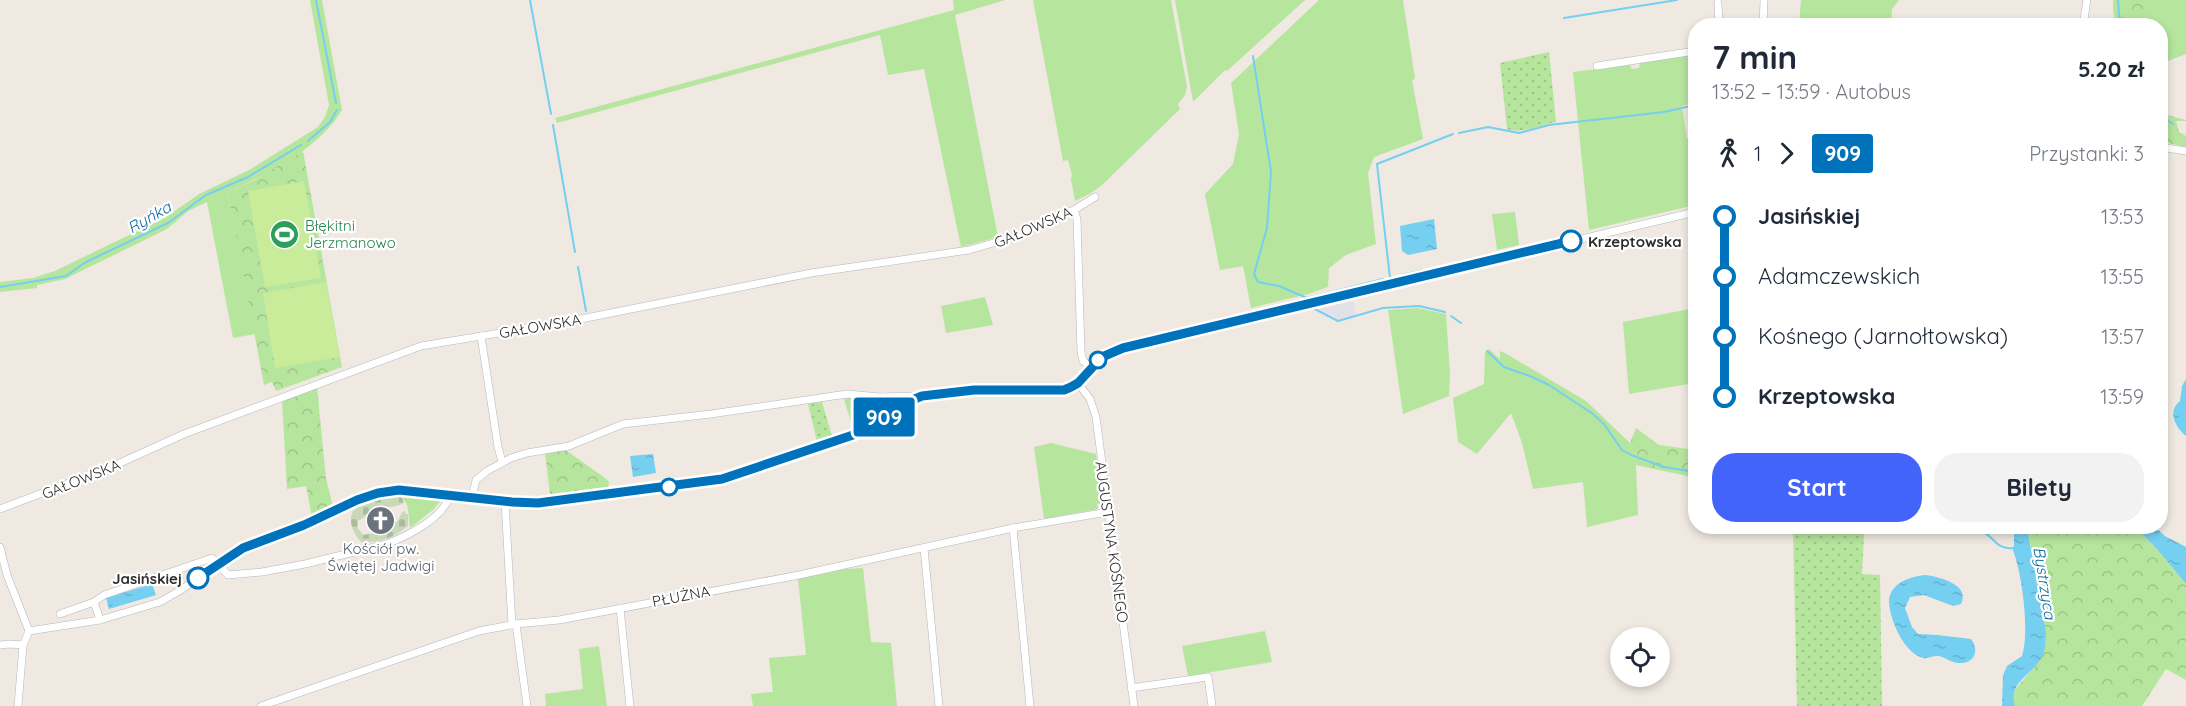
<!DOCTYPE html>
<html lang="pl">
<meta charset="utf-8">
<style>
:root{--surface:#fff;--page:#f2f2f3;--text:#1f2937;--muted:#747a83;--accent:#4264fb}
body{margin:0;font-family:Quicksand,sans-serif;background:var(--page);color:var(--text);height:100vh;display:flex;flex-direction:column;font-size:22px;white-space:nowrap}
*{box-sizing:border-box;margin:0}
p{font-size:20px;color:var(--muted)}
.icon{flex:none;width:33px;height:33px;fill:none;stroke:currentColor;stroke-width:2;stroke-linecap:round;stroke-linejoin:round}
.map{position:relative;flex:1;overflow:hidden}
.side{position:absolute;left:1688px;top:18px;width:480px;height:516px;display:flex;flex-direction:column;background:var(--surface);border-radius:24px;box-shadow:0 3px 9px #0003}
.side>*{flex:none}
.badge{padding:0 12px;border-radius:4px;font-size:21px;line-height:39px}
.fabs{position:absolute;left:1610px;top:627px;display:grid;gap:12px}
.fabs a{display:grid;place-items:center;width:60px;height:60px;border-radius:50%;background:var(--surface);box-shadow:0 3px 9px #0003;font-size:30px}
.map>.badge{position:absolute;translate:-50% -50%;box-shadow:0 0 0 3px #fff}
.legs{display:flex;align-items:center;gap:9px;height:66px;padding:0 24px;font-size:20px}
.legs p{margin-inline-start:auto}
.summary{display:flex;align-items:center;justify-content:space-between;height:102px;padding:0 24px}
h1{font-size:33px;font-weight:700;line-height:45px}
.action{display:flex;gap:12px;margin-top:auto;padding:12px 24px}
.action a{flex:1;height:69px;border-radius:24px;background:var(--accent);color:#fff;font-size:24px;font-weight:700;line-height:69px;text-align:center}
.action a+a{background:var(--page);color:var(--text)}
ul{padding:0 24px;list-style:none}
li{display:flex;align-items:center;gap:21px;height:60px;font-size:22px}
li i{display:grid;place-items:center;width:9px;height:100%;margin:0 8px;background:currentColor}
li i::after{content:'';width:15px;height:15px;margin:-8px;border:4px solid;border-radius:50%;background:var(--surface)}
li p{margin-inline-start:auto}
li:first-child i{background:linear-gradient(#0000 50%,currentColor 0)}
li:last-child i{background:linear-gradient(currentColor 50%,#0000 0)}
.map>svg:first-child{display:block}
.industrial{fill:#e3e1e8}
.grass{fill:#b6e59e}
.forest{fill:url(#forest-crowns)}
.cemetery{fill:url(#cemetery-stones)}
.garden{fill:url(#garden-dots)}
.pitch{fill:#c9ec9a}
.water{fill:url(#water-ripples)}
.lines{fill:none;stroke-linecap:round;stroke-linejoin:round}
.stream{stroke:#75cff0;stroke-width:2}
.minor-casing{stroke:#b4b7c1;stroke-width:8}
.minor{stroke:#fff;stroke-width:7}
.line-1-casing{stroke:#fff;stroke-width:14}
.line-1{stroke:#0072bc;stroke-width:9}
.stop-1-dot{fill:#fff;stroke:#0072bc;stroke-width:3}
.labels{text-anchor:middle;dominant-baseline:central;stroke-width:4.5;stroke-linejoin:round;paint-order:stroke}
.leisure-label{font-size:15px;fill:#27864d;stroke:#fff;text-anchor:start}
.street-label{font-size:15px;fill:#2e2e2e;stroke:#fff}
.stop-label{font-size:15px;font-weight:bold;fill:#2e2e2e;stroke:#fff;text-anchor:start}
.worship-label{font-size:15px;fill:#5b616d;stroke:#fff}
.water-label{font-size:16px;font-style:italic;fill:#0d6fa3;stroke:#fff}
</style>
<div class="map">
<svg width="2186" height="706" viewBox="0 0 2186 706">
<defs>
<pattern id="forest-crowns" width="20" height="18" patternUnits="userSpaceOnUse" patternTransform="scale(1.5)"><rect width="20" height="18" fill="#b6e59e"/><path d="M2 6a3 3 0 1 1 6 0M12 15a3 3 0 1 1 6 0" fill="none" stroke="#9dc588"/></pattern>
<pattern id="cemetery-stones" width="16" height="16" patternUnits="userSpaceOnUse" patternTransform="scale(1.5)"><rect width="16" height="16" fill="#c8d9b8"/><path d="M2 7V4a2 2 0 0 1 4 0v3zM10 15v-3a2 2 0 0 1 4 0v3z" fill="#acbb9e"/></pattern>
<pattern id="garden-dots" width="8" height="8" patternUnits="userSpaceOnUse" patternTransform="scale(1.5)"><rect width="8" height="8" fill="#b6e59e"/><path d="M2 2h.1M6 6h.1" fill="none" stroke="#9dc588" stroke-width="1.8" stroke-linecap="round"/></pattern>
<pattern id="water-ripples" width="26" height="14" patternUnits="userSpaceOnUse" patternTransform="scale(1.5)"><rect width="26" height="14" fill="#75cff0"/><path d="M2 4q2-2 4 0t4 0M15 11q2-2 4 0t4 0" fill="none" stroke="#66b2ce"/></pattern>
</defs>
<rect width="100%" height="100%" fill="#efe9e1"/>
<path class="industrial" d="M 1353,301 L 1356,315 L 1341,320 L 1319,309 Z"/>
<g class="grass">
<path d="M 310,0 L 322,0 L 342,110 C 318,150 269,173 228,192 L 255,334 L 233,338 L 207,202 L 188,211 L 167,229 L 65,279 L 37,285 L 37,288 L 0,292 L 0,282 L 33,278 L 55,271 L 100,249 L 165,218 L 199,194 L 249,170 L 318,127 L 325,117 L 329,105 Z"/>
<path d="M 953,0 L 1005,0 L 955,15 L 998,237 L 961,247 L 924,69 L 888,75 L 880,35 L 557,123 L 555,118 L 954,10 Z"/>
<path d="M 1033,0 L 1171,0 L 1187,87 L 1185,95 L 1178,104 L 1180,109 L 1102,185 L 1091,193 L 1075,201 L 1071,179 L 1072,175 L 1068,160 L 1063,161 Z"/>
<path d="M 1175,0 L 1305,0 L 1227,71 L 1225,70 L 1193,102 Z"/>
<path d="M 1319,0 L 1403,0 L 1415,79 L 1412,80 L 1423,139 L 1374,157 L 1368,173 L 1376,244 L 1346,255 L 1329,268 L 1328,287 L 1308,294 L 1251,308 L 1243,266 L 1220,270 L 1205,194 L 1233,164 L 1239,134 L 1231,83 Z"/>
<path d="M 1801,0 L 1899,0 L 1892,9 L 1891,25 L 1799,25 Z"/>
<path d="M 2150,0 L 2186,0 L 2186,54 L 2160,64 L 2160,26 L 2150,25 Z"/>
<path d="M 1695,53 L 1695,103 L 1682,106 L 1687,139 L 1695,139 L 1695,205 L 1589,230 L 1573,72 L 1630,65 L 1632,69 L 1639,68 L 1640,62 Z"/>
<path d="M 1515,212 L 1519,245 L 1497,250 L 1492,214 Z"/>
<path d="M 985,297 L 993,325 L 946,333 L 941,306 Z"/>
<path d="M 1418,308 L 1446,314 L 1450,374 L 1449,396 L 1403,414 L 1388,310 Z"/>
<path d="M 1695,308 L 1695,383 L 1629,394 L 1623,322 Z"/>
<path d="M 1489,349 L 1500,359 L 1500,351 L 1505,353 L 1586,401 L 1630,443 L 1636,465 L 1638,515 L 1587,527 L 1583,482 L 1533,489 L 1522,443 L 1511,413 L 1477,454 L 1458,442 L 1453,398 L 1484,384 L 1485,352 Z"/>
<path d="M 852,398 L 876,400 L 881,413 L 853,429 L 844,399 Z"/>
<path d="M 1051,443 L 1096,454 L 1102,503 L 1097,504 L 1098,509 L 1044,519 L 1034,447 Z"/>
<path d="M 396,494 L 410,495 L 410,497 L 440,501 L 434,509 L 410,528 C 407,513 412,502 396,494 Z"/>
<path d="M 863,568 L 871,642 L 891,643 L 897,706 L 753,706 L 751,694 L 773,692 L 769,658 L 806,655 L 798,579 L 845,569 Z"/>
<path d="M 1265,631 L 1272,662 L 1188,676 L 1182,646 Z"/>
<path d="M 599,646 L 607,706 L 546,706 L 545,694 L 583,689 L 579,649 Z"/>
</g>
<g class="forest">
<path d="M 2113,0 L 2150,0 L 2150,25 L 2116,25 L 2113,10 Z"/>
<path d="M 2160,113 L 2186,120 L 2186,121 L 2176,121 L 2179,132 L 2186,136 L 2186,147 L 2163,142 L 2168,129 L 2160,124 Z"/>
<path d="M 303,151 L 342,367 L 276,391 L 272,382 L 264,385 L 228,192 L 255,180 Z"/>
<path d="M 317,387 L 326,479 L 333,506 L 312,517 L 306,486 L 287,489 L 282,401 Z"/>
<path d="M 1636,428 L 1659,445 L 1695,450 L 1695,483 L 1690,482 L 1687,476 L 1636,465 L 1630,443 Z"/>
<path d="M 562,450 L 567,451 L 605,478 L 609,482 L 608,487 L 550,494 L 545,453 Z"/>
<path d="M 2027,527 L 2135,527 L 2157,549 L 2186,584 L 2186,680 L 2166,669 L 2142,706 L 2015,706 L 2012,698 L 2014,691 L 2034,667 L 2037,578 Z"/>
</g>
<path class="cemetery" d="M 396,496 L 402,498 L 404,503 C 394,508 390,506 380,509 C 372,511 365,517 358,521 L 358,528 L 363,535 L 380,532 L 379,527 L 398,521 L 402,512 L 405,511 L 406,514 L 408,514 L 408,526 C 394,538 379,543 361,542 C 353,533 348,522 353,511 L 367,501 Z"/>
<g class="garden">
<path d="M 1549,52 L 1556,122 C 1541,125 1523,134 1507,129 L 1500,63 Z"/>
<path d="M 822,402 L 832,436 L 817,441 L 808,404 Z"/>
<path d="M 1793,527 L 1876,527 L 1875,531 L 1868,530 L 1864,532 L 1862,574 L 1880,575 L 1882,706 L 1797,706 Z"/>
</g>
<g class="pitch">
<path d="M 304,181 L 321,278 L 265,287 L 248,191 Z"/>
<path d="M 326,282 L 340,357 L 275,368 L 263,293 Z"/>
</g>
<g class="water">
<path d="M 1434,219 L 1437,249 L 1408,255 L 1402,251 L 1400,226 Z"/>
<path d="M 2186,379 L 2186,436 C 2175,427 2167,411 2180,401 L 2182,386 Z"/>
<path d="M 653,454 L 656,473 L 633,477 L 630,456 Z"/>
<path d="M 2014,527 L 2027,527 L 2046,633 C 2045,641 2046,650 2042,657 C 2032,675 2007,683 2015,706 L 2002,706 L 2003,675 L 2007,666 L 2022,656 C 2030,632 2022,571 2012,548 L 2014,546 Z"/>
<path d="M 2135,527 L 2155,527 L 2165,536 L 2186,547 L 2186,584 L 2157,549 Z"/>
<path d="M 1926,575 C 1940,577 1971,585 1961,604 L 1953,606 L 1924,595 L 1910,597 L 1905,608 L 1912,627 L 1918,634 L 1937,635 L 1971,639 C 1980,651 1974,664 1959,663 C 1951,663 1944,656 1937,656 C 1932,656 1928,659 1924,658 C 1904,654 1890,620 1889,602 C 1889,583 1911,576 1926,575 Z"/>
<path d="M 152,584 L 156,595 L 109,609 L 106,598 Z"/>
</g>
<g class="lines">
<g class="stream">
<path d="M 316,0 L 336,103"/>
<path d="M 530,0 L 551,114"/>
<path d="M 2118,0 L 2120,26"/>
<path d="M 1564,18 L 1677,0"/>
<path d="M 1253,56 L 1271,172 L 1267,228 L 1254,274 L 1258,282 L 1279,286 L 1307,298 L 1383,279"/>
<path d="M 2160,116 L 2173,124"/>
<path d="M 553,125 L 575,252"/>
<path d="M 1459,133 L 1488,127 L 1519,133 L 1549,125 L 1664,112 L 1695,105"/>
<path d="M 308,141 L 330,122 L 337,110"/>
<path d="M 578,267 L 586,311"/>
<path d="M 1402,275 L 1423,270"/>
<path d="M 1390,278 L 1377,164 L 1453,134"/>
<path d="M 0,287 L 66,276 L 86,262 L 168,223 L 206,195 L 248,177 L 301,145"/>
<path d="M 1313,308 L 1338,321 L 1383,308 L 1419,306 L 1445,312"/>
<path d="M 1451,316 L 1461,323"/>
<path d="M 1487,351 L 1504,367 L 1530,376 L 1549,385 L 1593,414 L 1604,424 L 1622,450 L 1631,455 L 1664,467 L 1695,472"/>
<path d="M 1938,526 C 1951,528 1968,525 1980,530 C 1993,535 1996,550 2012,548"/>
</g>
<defs>
<g id="minor">
<path d="M 1718,3 L 1719,26"/>
<path d="M 1763,26 L 1764,0"/>
<path d="M 2083,26 L 2087,0"/>
<path d="M 1597,66 L 1695,51"/>
<path d="M 2160,147 L 2186,151"/>
<path d="M 1074,210 L 1077,219 L 1081,352 L 1083,361 L 1091,367"/>
<path d="M 481,336 L 498,447 L 502,462"/>
<path d="M 1078,383 L 1090,399 L 1096,417 L 1134,706"/>
<path d="M 884,397 L 891,413"/>
<path d="M 472,498 L 476,480 L 487,471 L 511,458 L 527,453 L 569,446 L 623,424 L 711,414 L 847,394 L 880,397 L 919,396"/>
<path d="M 505,502 L 512,625"/>
<path d="M 0,509 L 111,467 L 184,434 L 421,346 L 566,322 L 811,273 L 969,250 L 1014,237 L 1074,210 L 1095,197"/>
<path d="M 1013,528 L 1030,706"/>
<path d="M 0,547 L 7,575 L 29,631"/>
<path d="M 924,548 L 939,706"/>
<path d="M 94,602 L 100,620"/>
<path d="M 620,608 L 630,706"/>
<path d="M 60,614 L 94,602 L 104,595 L 212,558 L 228,575 L 262,572 L 305,564 L 387,544 C 407,536 444,518 450,495"/>
<path d="M 516,624 L 527,706"/>
<path d="M 29,631 L 100,620 L 160,602 L 181,590 L 224,559 L 244,548 L 304,525 L 357,499 L 378,493 L 399,490 L 512,502 L 538,503 L 697,484 L 728,478 L 853,435 L 867,428 L 905,403 L 922,396 L 974,390 L 1064,390 L 1071,387 L 1078,383 L 1102,357 L 1123,348 L 1695,212"/>
<path d="M 0,645 L 9,644 L 23,645"/>
<path d="M 1131,688 L 1208,677 L 1212,706"/>
<path d="M 18,706 L 23,645 L 29,631"/>
<path d="M 261,706 L 479,631 L 516,624 L 559,620 L 799,575 L 1013,528 L 1108,512"/>
</g>
</defs>
<use href="#minor" class="minor-casing"/>
<use href="#minor" class="minor"/>
</g>
<g class="lines">
<defs>
<path id="line-1" d="M 198,578 L 243,548 L 304,525 L 357,500 L 378,493 L 399,490 L 512,502 L 538,503 L 722,479 L 853,435 L 864,430 L 905,403 L 922,396 L 974,390 L 1064,390 L 1071,387 L 1078,383 L 1102,357 L 1123,348 L 1571,241"/>
</defs>
<use href="#line-1" class="line-1-casing"/>
<use href="#line-1" class="line-1"/>
</g>
<defs>
<symbol id="stadium-disc" viewBox="-11 -11 22 22"><circle r="9.5" fill="#2e9e5b" stroke="#fff"/><path d="M0-5a6.5 5 0 1 0 0 10a6.5 5 0 1 0 0-10ZM-3.5-1.8h7v3.6h-7Z" fill="#fff"/></symbol>
<symbol id="church-disc" viewBox="-11 -11 22 22"><circle r="9.5" fill="#6b7280" stroke="#fff"/><path d="M-1.2-6h2.4v3.5h3.3v2.4h-3.3V6h-2.4V-.1h-3.3v-2.4h3.3Z" fill="#fff"/></symbol>
</defs>
<g fill-rule="evenodd">
<use href="#stadium-disc" x="268" y="218" width="33" height="33"/>
<use href="#church-disc" x="364" y="504" width="33" height="33"/>
</g>
<g class="stop-1-dot">
<circle cx="1571" cy="241" r="10"/>
<circle cx="1098" cy="360" r="8"/>
<circle cx="669" cy="487" r="8"/>
<circle cx="198" cy="578" r="10"/>
</g>
<g class="labels">
<g class="leisure-label">
<text x="305" y="225">Błękitni<tspan x="305" dy="17">Jerzmanowo</tspan></text>
</g>
<g class="street-label">
<text transform="translate(1033 227) rotate(-23)">GAŁOWSKA</text>
<text transform="translate(540 326) rotate(-10)">GAŁOWSKA</text>
<text transform="translate(81 479) rotate(-22)">GAŁOWSKA</text>
<text transform="translate(1112 542) rotate(82)">AUGUSTYNA KOŚNEGO</text>
<text transform="translate(681 596) rotate(-11)">PŁUŻNA</text>
</g>
<g class="stop-label">
<text x="1588" y="241">Krzeptowska</text>
<text x="182" y="578" text-anchor="end">Jasińskiej</text>
</g>
<g class="worship-label">
<text x="381" y="548">Kościół pw.<tspan x="381" dy="17">Świętej Jadwigi</tspan></text>
</g>
<g class="water-label">
<text transform="translate(149 217) rotate(-30)">Ryńka</text>
<text transform="translate(2045 583) rotate(81)">Bystrzyca</text>
</g>
</g>
</svg>
<div class="fabs">
<a><svg class="icon" aria-label="locate" viewBox="0 0 24 24"><circle cx="12" cy="12" r="6"/><path d="M12 2v4M12 18v4M2 12h4M18 12h4"/></svg></a>
</div>
<b class="badge" style="left:884px;top:417px;background:#0072bc;color:#fff">909</b>
<section class="side">
<div class="summary"><div><h1>7 min</h1><p>13:52 – 13:59 · Autobus</p></div><b>5.20 zł</b></div>
<div class="legs"><svg class="icon" aria-label="walk" viewBox="0 0 24 24"><circle cx="13" cy="4" r="2"/><path d="M13 8l-2 6 4 7M11 14l-3 7M7 12l3-4h3l4 4"/></svg>1<svg class="icon" aria-label="forward" viewBox="0 0 24 24"><path d="M9 5l7 7-7 7"/></svg><b class="badge" style="background:#0072bc;color:#fff">909</b><p>Przystanki: 3</p></div>
<ul>
<li><i style="color:#0072bc"></i><b>Jasińskiej</b><p>13:53</p></li>
<li><i style="color:#0072bc"></i><span>Adamczewskich</span><p>13:55</p></li>
<li><i style="color:#0072bc"></i><span>Kośnego (Jarnołtowska)</span><p>13:57</p></li>
<li><i style="color:#0072bc"></i><b>Krzeptowska</b><p>13:59</p></li>
</ul>
<div class="action"><a>Start</a><a>Bilety</a></div>
</section>
</div>
